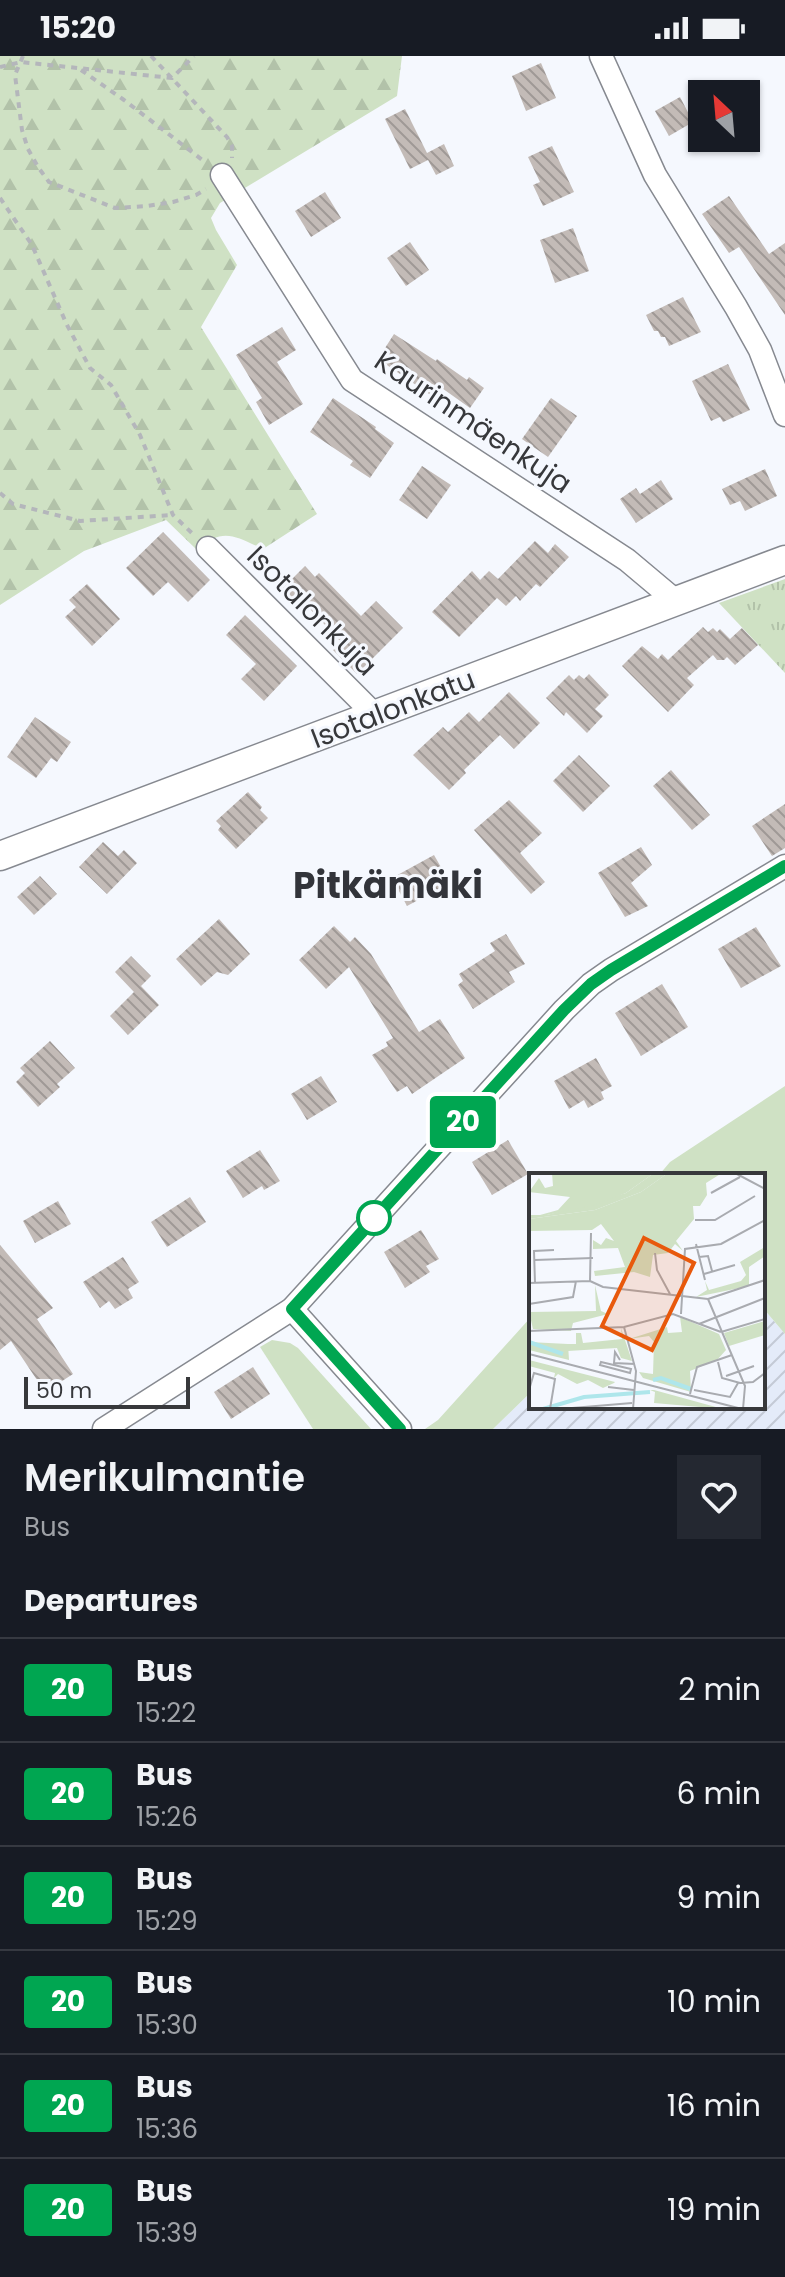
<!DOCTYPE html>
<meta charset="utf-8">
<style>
:root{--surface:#171b24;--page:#242831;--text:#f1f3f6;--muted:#9ea1a6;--line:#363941}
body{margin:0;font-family:Poppins,sans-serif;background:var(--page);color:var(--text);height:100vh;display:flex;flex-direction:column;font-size:30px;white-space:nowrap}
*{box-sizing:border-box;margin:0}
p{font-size:26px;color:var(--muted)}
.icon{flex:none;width:44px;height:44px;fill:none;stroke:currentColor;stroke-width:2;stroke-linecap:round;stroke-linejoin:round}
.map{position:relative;height:1373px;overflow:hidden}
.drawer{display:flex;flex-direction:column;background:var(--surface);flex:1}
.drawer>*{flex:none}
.badge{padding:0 16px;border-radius:6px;font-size:28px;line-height:52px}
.needle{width:52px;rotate:334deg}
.controls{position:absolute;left:688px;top:24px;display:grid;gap:16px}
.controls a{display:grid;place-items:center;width:72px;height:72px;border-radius:0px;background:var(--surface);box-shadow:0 2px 6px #0004;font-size:40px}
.scale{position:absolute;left:24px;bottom:20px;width:166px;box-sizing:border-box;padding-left:8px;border:4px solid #37383b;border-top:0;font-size:22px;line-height:28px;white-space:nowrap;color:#37383b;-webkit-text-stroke:6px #f5f8fe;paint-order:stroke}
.map>.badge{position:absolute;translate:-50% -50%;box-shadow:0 0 0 4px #fff}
h2{padding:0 24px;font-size:30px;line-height:72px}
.round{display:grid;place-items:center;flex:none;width:84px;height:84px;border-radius:0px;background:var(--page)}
.overview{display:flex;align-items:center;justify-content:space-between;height:136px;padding:0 24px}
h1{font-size:38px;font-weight:600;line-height:60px}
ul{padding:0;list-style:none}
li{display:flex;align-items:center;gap:24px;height:104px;padding:0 24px;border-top:2px solid var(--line)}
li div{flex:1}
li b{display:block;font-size:30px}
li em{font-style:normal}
li .badge{min-width:88px;font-weight:700;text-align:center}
.status{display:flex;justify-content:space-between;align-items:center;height:56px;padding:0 40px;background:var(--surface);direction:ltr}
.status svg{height:22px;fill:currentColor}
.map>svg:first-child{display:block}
.industrial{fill:url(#industrial-furrows)}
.grass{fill:url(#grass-tufts)}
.forest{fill:url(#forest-firs)}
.park{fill:#cfe1c4}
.building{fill:url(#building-back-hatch)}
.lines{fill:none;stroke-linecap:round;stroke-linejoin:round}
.minor-casing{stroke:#868990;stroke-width:25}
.tertiary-casing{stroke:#868990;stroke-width:31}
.path{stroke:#b4b6bb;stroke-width:4;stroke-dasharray:6 6;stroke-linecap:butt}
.minor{stroke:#fff;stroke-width:22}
.tertiary{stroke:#fff;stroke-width:28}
.line-casing{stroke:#fff;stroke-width:18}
.line{stroke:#00a651;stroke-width:12}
.stop-dot{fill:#fff;stroke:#00a651;stroke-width:4}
.labels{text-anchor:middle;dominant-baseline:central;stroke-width:6;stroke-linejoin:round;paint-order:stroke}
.street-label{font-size:28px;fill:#37383b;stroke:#f5f8fe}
.district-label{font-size:36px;font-weight:bold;fill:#32343a;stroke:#f5f8fe}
.inset-river{fill:none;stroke:#aee6eb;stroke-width:4}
.inset-road{fill:none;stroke:#a9abb0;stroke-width:2}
.view{fill:#e8590c;fill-opacity:0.15;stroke:#e8590c;stroke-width:4}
.inset-edge{fill:none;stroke:#37383b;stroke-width:4}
</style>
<div class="status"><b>15:20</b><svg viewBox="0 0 49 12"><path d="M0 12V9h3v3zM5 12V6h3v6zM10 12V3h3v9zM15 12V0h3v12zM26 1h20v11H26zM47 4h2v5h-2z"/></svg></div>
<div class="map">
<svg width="785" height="1373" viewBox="0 0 785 1373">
<defs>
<pattern id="industrial-furrows" width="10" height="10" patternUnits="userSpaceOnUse" patternTransform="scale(2)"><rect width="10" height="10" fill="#e4ebf9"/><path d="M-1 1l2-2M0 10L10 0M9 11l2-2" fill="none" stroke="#c4cad6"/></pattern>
<pattern id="grass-tufts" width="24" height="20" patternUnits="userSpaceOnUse" patternTransform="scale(2)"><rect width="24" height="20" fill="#cfe1c4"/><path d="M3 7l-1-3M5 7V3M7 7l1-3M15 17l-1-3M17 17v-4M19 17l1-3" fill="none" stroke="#b2c2a9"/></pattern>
<pattern id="forest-firs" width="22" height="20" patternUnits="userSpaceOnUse" patternTransform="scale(2)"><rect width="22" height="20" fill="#cfe1c4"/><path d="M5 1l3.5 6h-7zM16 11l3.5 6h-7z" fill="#b2c2a9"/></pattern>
<pattern id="building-back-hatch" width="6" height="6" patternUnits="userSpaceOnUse" patternTransform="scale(2)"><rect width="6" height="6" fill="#c3bbb7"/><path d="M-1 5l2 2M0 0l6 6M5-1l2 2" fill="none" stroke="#9f9996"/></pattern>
</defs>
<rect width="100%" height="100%" fill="#f5f8fe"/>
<path class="industrial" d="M 763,1252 L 785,1278 L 785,1373 L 493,1373 L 531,1336 L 531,1351 L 763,1351 Z"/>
<path class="grass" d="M 785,523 L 785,617 L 719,547 Z"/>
<path class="forest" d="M 0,0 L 402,0 L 397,40 L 220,147 L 211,162 L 216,174 L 237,209 L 201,271 L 317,458 L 263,493 C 234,480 223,471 197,494 L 166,464 L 84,495 L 0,549 Z"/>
<g class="park">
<path d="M 785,1030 L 785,1278 L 763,1252 L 763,1119 L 659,1119 L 670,1106 Z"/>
<path d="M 531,1261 L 531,1336 L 493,1373 L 425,1373 L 438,1364 Z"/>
<path d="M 272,1284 L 290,1287 L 298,1292 L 371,1373 L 313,1373 L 260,1291 Z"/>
</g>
<g class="building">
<path d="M 541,7 L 556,42 L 526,55 L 512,20 Z"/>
<path d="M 680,41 L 693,66 L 669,80 L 655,55 Z"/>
<path d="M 405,53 L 427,97 L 444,88 L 454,110 L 436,119 L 428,104 L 410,113 L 385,63 Z"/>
<path d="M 552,90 L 574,136 L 543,150 L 533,129 L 540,126 L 528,101 Z"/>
<path d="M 325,136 L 341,162 L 311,181 L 295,155 Z"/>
<path d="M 729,140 L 769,198 L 785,187 L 785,259 L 739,191 L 729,197 L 702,158 Z"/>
<path d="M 573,172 L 589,215 L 555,227 L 540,184 Z"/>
<path d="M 410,186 L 429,214 L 406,230 L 387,202 Z"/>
<path d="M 683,241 L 701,276 L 669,290 L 665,281 L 661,281 L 658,275 L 654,275 L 646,259 Z"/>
<path d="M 282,271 L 296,294 L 277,306 L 303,348 L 269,369 L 256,346 L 262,342 L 236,299 Z"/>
<path d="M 394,278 L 436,305 L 437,303 L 467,324 L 469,321 L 484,332 L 470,352 L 439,330 L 432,340 L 378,303 Z"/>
<path d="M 728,308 L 750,354 L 723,366 L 720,361 L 711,365 L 692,325 Z"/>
<path d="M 333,342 L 376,371 L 375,373 L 394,387 L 370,422 L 350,409 L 353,405 L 310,376 Z"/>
<path d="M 551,342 L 577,360 L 548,401 L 522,383 Z"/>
<path d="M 422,410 L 451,429 L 427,463 L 399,444 Z"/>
<path d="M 765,413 L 777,440 L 745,455 L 740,445 L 730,449 L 722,433 Z"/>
<path d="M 661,424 L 673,443 L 636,467 L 620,443 L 636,432 L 640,438 Z"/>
<path d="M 163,476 L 210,524 L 188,546 L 168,526 L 153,540 L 126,512 Z"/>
<path d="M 535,485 L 548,497 L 555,488 L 569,501 L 540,531 L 536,528 L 520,545 L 516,540 L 506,550 L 497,542 L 459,581 L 432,556 L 472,515 L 480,524 L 489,515 L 498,523 Z"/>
<path d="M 305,510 L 315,521 L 319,517 L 361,560 L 376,545 L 403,572 L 357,618 L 333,594 L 341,586 L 310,553 L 306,557 L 282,533 Z"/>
<path d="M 87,528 L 120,563 L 92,590 L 65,561 L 76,551 L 69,544 Z"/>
<path d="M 245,559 L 297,610 L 264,645 L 241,623 L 256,608 L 226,579 Z"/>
<path d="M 703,571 L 708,576 L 713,572 L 717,576 L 720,573 L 730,583 L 742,572 L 758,589 L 735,609 L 727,601 L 724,604 L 717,604 L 713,599 L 687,622 L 694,629 L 668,656 L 622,610 L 642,590 L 658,603 L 662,598 L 668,604 Z"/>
<path d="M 589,618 L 609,639 L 595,653 L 603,660 L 587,677 L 566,656 L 564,660 L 546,642 L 569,619 L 574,624 L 579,619 L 584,623 Z"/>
<path d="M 509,636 L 540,667 L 514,693 L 500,679 L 464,714 L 466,717 L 449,734 L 413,699 L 443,671 L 448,676 L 469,656 L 479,666 Z"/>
<path d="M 35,661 L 71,686 L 57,706 L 51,702 L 36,722 L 7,701 Z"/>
<path d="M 579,699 L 610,730 L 583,756 L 553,725 Z"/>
<path d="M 671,714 L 710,759 L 692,774 L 653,730 Z"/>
<path d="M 248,736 L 262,751 L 260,754 L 268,762 L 236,793 L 218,774 L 221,770 L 216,765 Z"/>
<path d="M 509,744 L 542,777 L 520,797 L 545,826 L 531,838 L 474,774 Z"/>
<path d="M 785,748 L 785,792 L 772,800 L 752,770 Z"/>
<path d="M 103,786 L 118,800 L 124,794 L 137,807 L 107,838 L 79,811 Z"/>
<path d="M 641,791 L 652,809 L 631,827 L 648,850 L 625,861 L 598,817 Z"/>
<path d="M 434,799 L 450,827 L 407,850 L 392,822 Z"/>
<path d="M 40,820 L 57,838 L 34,859 L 17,841 Z"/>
<path d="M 219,863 L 250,898 L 228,919 L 217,916 L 201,930 L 176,903 Z"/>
<path d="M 334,870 L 350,886 L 355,881 L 371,898 L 419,976 L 440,963 L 465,1002 L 412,1038 L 407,1030 L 397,1036 L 372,999 L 388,990 L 386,986 L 393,982 L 349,911 L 326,933 L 299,904 Z"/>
<path d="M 756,871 L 781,910 L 741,932 L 718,893 Z"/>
<path d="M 506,878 L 525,908 L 509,916 L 515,926 L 473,953 L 458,929 L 463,925 L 459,918 L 495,895 L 490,887 Z"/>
<path d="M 131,900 L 151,920 L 141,930 L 159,949 L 128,979 L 110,960 L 134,936 L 115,916 Z"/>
<path d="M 662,928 L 688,971 L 641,1000 L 615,957 Z"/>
<path d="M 50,985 L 75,1012 L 57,1028 L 60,1031 L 38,1051 L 16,1026 L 25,1017 L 20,1012 Z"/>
<path d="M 596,1002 L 612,1030 L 601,1036 L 604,1043 L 588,1052 L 584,1044 L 569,1053 L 554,1025 Z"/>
<path d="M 321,1020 L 337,1046 L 307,1064 L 291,1038 Z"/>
<path d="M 508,1084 L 528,1118 L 492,1139 L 472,1106 Z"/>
<path d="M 260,1094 L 280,1125 L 264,1134 L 262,1130 L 243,1142 L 226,1115 Z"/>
<path d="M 190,1141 L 206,1166 L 167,1191 L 151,1166 Z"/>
<path d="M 58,1145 L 71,1168 L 35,1187 L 23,1165 Z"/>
<path d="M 421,1174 L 439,1203 L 426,1210 L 430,1216 L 405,1232 L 384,1196 Z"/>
<path d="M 0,1189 L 53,1252 L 37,1263 L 73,1318 L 45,1336 L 11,1285 L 0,1294 Z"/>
<path d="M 123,1201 L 139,1226 L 128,1233 L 133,1242 L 115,1253 L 109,1245 L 100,1252 L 83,1226 Z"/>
<path d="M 253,1311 L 270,1338 L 231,1363 L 214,1336 Z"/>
</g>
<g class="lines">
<defs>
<g id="minor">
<path d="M 601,0 L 655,119 L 736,251 L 760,294 L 785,359"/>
<path d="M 222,119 L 352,324 L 627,504 L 677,546"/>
<path d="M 208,492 L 375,659"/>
<path d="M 292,1253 L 400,1373"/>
<path d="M 104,1373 L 292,1253 L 564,954 L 591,928 L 611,914 L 785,810"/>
</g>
<path id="tertiary" d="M 0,800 L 785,504"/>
</defs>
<use href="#minor" class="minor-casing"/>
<use href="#tertiary" class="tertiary-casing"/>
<g class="path">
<path d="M 23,0 L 15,19 L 22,74 L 28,93 L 38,111 L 49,126 L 115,152 L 147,150 L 173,146 L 196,139 L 206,133"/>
<path d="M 151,0 L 227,81 L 232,90 L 232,102"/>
<path d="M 0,11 L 21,6 L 172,22 L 194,0"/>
<path d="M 81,14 L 124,44 L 205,106"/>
<path d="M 0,142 L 32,189 L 67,269 L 90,312 L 111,329 L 140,379 L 173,459 L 194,479"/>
<path d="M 0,437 L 13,448 L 80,465 L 172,459"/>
</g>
<use href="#minor" class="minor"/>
<use href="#tertiary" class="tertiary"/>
</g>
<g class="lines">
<defs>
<path id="line" d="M 400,1373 L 292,1253 L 564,954 L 591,928 L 611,914 L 785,810"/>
</defs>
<use href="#line" class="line-casing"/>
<use href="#line" class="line"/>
</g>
<circle class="stop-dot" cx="374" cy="1162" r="16"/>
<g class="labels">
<g class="street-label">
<text transform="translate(473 366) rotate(34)">Kaurinmäenkuja</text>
<text transform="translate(312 555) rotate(45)">Isotalonkuja</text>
<text transform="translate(393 653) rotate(-21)">Isotalonkatu</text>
</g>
<g class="district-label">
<text x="388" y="829">Pitkämäki</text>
</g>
</g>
<g transform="translate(529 1117)">
<rect width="236" height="236" fill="#f5f8fe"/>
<path d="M 125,0 L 139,0 L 112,19 L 66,37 L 0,46 L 0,42 L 18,42 L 97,20 ZM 121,217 L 125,217 L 194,236 L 125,230 L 126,219 Z" fill="#cfe1c4"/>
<path d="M 23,0 L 47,2 L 125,0 L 97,20 L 65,32 L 18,42 L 11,42 L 29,37 L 41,24 L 0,19 L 10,5 L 16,15 L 24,13 ZM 139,0 L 193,0 L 177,10 L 178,22 L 171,33 L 164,33 L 165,46 L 147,68 L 154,78 L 146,71 L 139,80 L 124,82 L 121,104 L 105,99 L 66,103 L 65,98 L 96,94 L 89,75 L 64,76 L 64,67 L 72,72 L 77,65 L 85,68 L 72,51 L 63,57 L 0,58 L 0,46 L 66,37 L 112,19 ZM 66,112 L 72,138 L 79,141 L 44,150 L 42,158 L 4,156 L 0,139 L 67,138 ZM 0,169 L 39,171 L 40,187 L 0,177 Z" fill="#cfe1c4"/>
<path d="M 236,74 L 236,83 L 220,94 L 220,113 L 167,124 L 178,117 L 176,108 L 180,117 L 212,108 L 217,102 L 211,89 ZM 151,144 L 190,161 L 197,177 L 188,187 L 161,198 L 162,219 L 114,205 L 110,199 L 124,201 L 125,169 L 120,163 L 100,166 L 138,154 L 139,160 L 153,159 ZM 236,148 L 236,162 L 200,173 L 195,160 ZM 92,155 L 103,188 L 92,185 L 88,175 L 39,178 L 39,171 L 47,171 L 47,160 L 52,160 L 54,170 L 93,166 ZM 0,187 L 86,209 L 85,210 L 74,215 L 59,207 L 48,211 L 29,201 L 25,205 L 26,200 L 0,193 Z" fill="#cfe1c4"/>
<path class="inset-river" d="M 0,169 L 34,181M 124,207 L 132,205 L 162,216M 14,236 L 55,224 L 121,219"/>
<path class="inset-road" d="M 206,0 L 236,16M 182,20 L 211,4M 166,47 L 186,47 L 226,23M 167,71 L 176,107M 126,80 L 128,97 L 141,121M 170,84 L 179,83 L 183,98M 6,87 L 64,85M 175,101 L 206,92M 61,108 L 74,114 L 179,126M 61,108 L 62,60M 0,110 L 61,108M 6,110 L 5,78 L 25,77M 179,126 L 216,213 L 214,236M 179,126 L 236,107M 0,131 L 44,124 L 47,108M 152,141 L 156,76 L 192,71 L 236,47M 170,151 L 236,125M 95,154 L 107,198 L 104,236M 0,158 L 95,154 L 144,141 L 192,159M 192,159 L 236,146M 0,181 L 213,236M 91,187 L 86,179 L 85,190 L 106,191M 72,189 L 102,196 L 101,200 L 71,192 ZM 189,189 L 193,205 L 211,210 L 224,209 L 236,200M 197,203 L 225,193M 79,214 L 105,217M 0,217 L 5,200 L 26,206 L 21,236M 165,217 L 201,224 L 209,210M 161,221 L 168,194 L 203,182M 31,236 L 103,230"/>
<path class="view" d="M 115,65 L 165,90 L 123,177 L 73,153 Z"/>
<rect width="236" height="236" class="inset-edge"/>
</g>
</svg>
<div class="controls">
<a><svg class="needle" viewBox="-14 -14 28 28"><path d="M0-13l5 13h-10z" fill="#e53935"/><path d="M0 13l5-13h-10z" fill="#9ea1a6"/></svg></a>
</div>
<div class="scale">50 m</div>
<b class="badge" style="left:463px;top:1066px;background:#00a651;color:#fff">20</b>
</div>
<section class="drawer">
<div class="overview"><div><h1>Merikulmantie</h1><p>Bus</p></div><a class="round"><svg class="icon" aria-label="heart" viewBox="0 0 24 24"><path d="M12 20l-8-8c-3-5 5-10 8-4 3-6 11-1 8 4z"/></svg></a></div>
<h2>Departures</h2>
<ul>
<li><span class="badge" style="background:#00a651;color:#fff">20</span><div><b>Bus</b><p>15:22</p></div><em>2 min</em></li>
<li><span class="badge" style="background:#00a651;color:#fff">20</span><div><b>Bus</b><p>15:26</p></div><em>6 min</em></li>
<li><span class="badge" style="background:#00a651;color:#fff">20</span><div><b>Bus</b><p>15:29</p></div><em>9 min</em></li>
<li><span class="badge" style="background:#00a651;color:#fff">20</span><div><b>Bus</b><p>15:30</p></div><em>10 min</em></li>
<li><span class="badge" style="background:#00a651;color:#fff">20</span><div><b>Bus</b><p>15:36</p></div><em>16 min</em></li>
<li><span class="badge" style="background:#00a651;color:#fff">20</span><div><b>Bus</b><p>15:39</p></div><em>19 min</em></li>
</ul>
</section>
